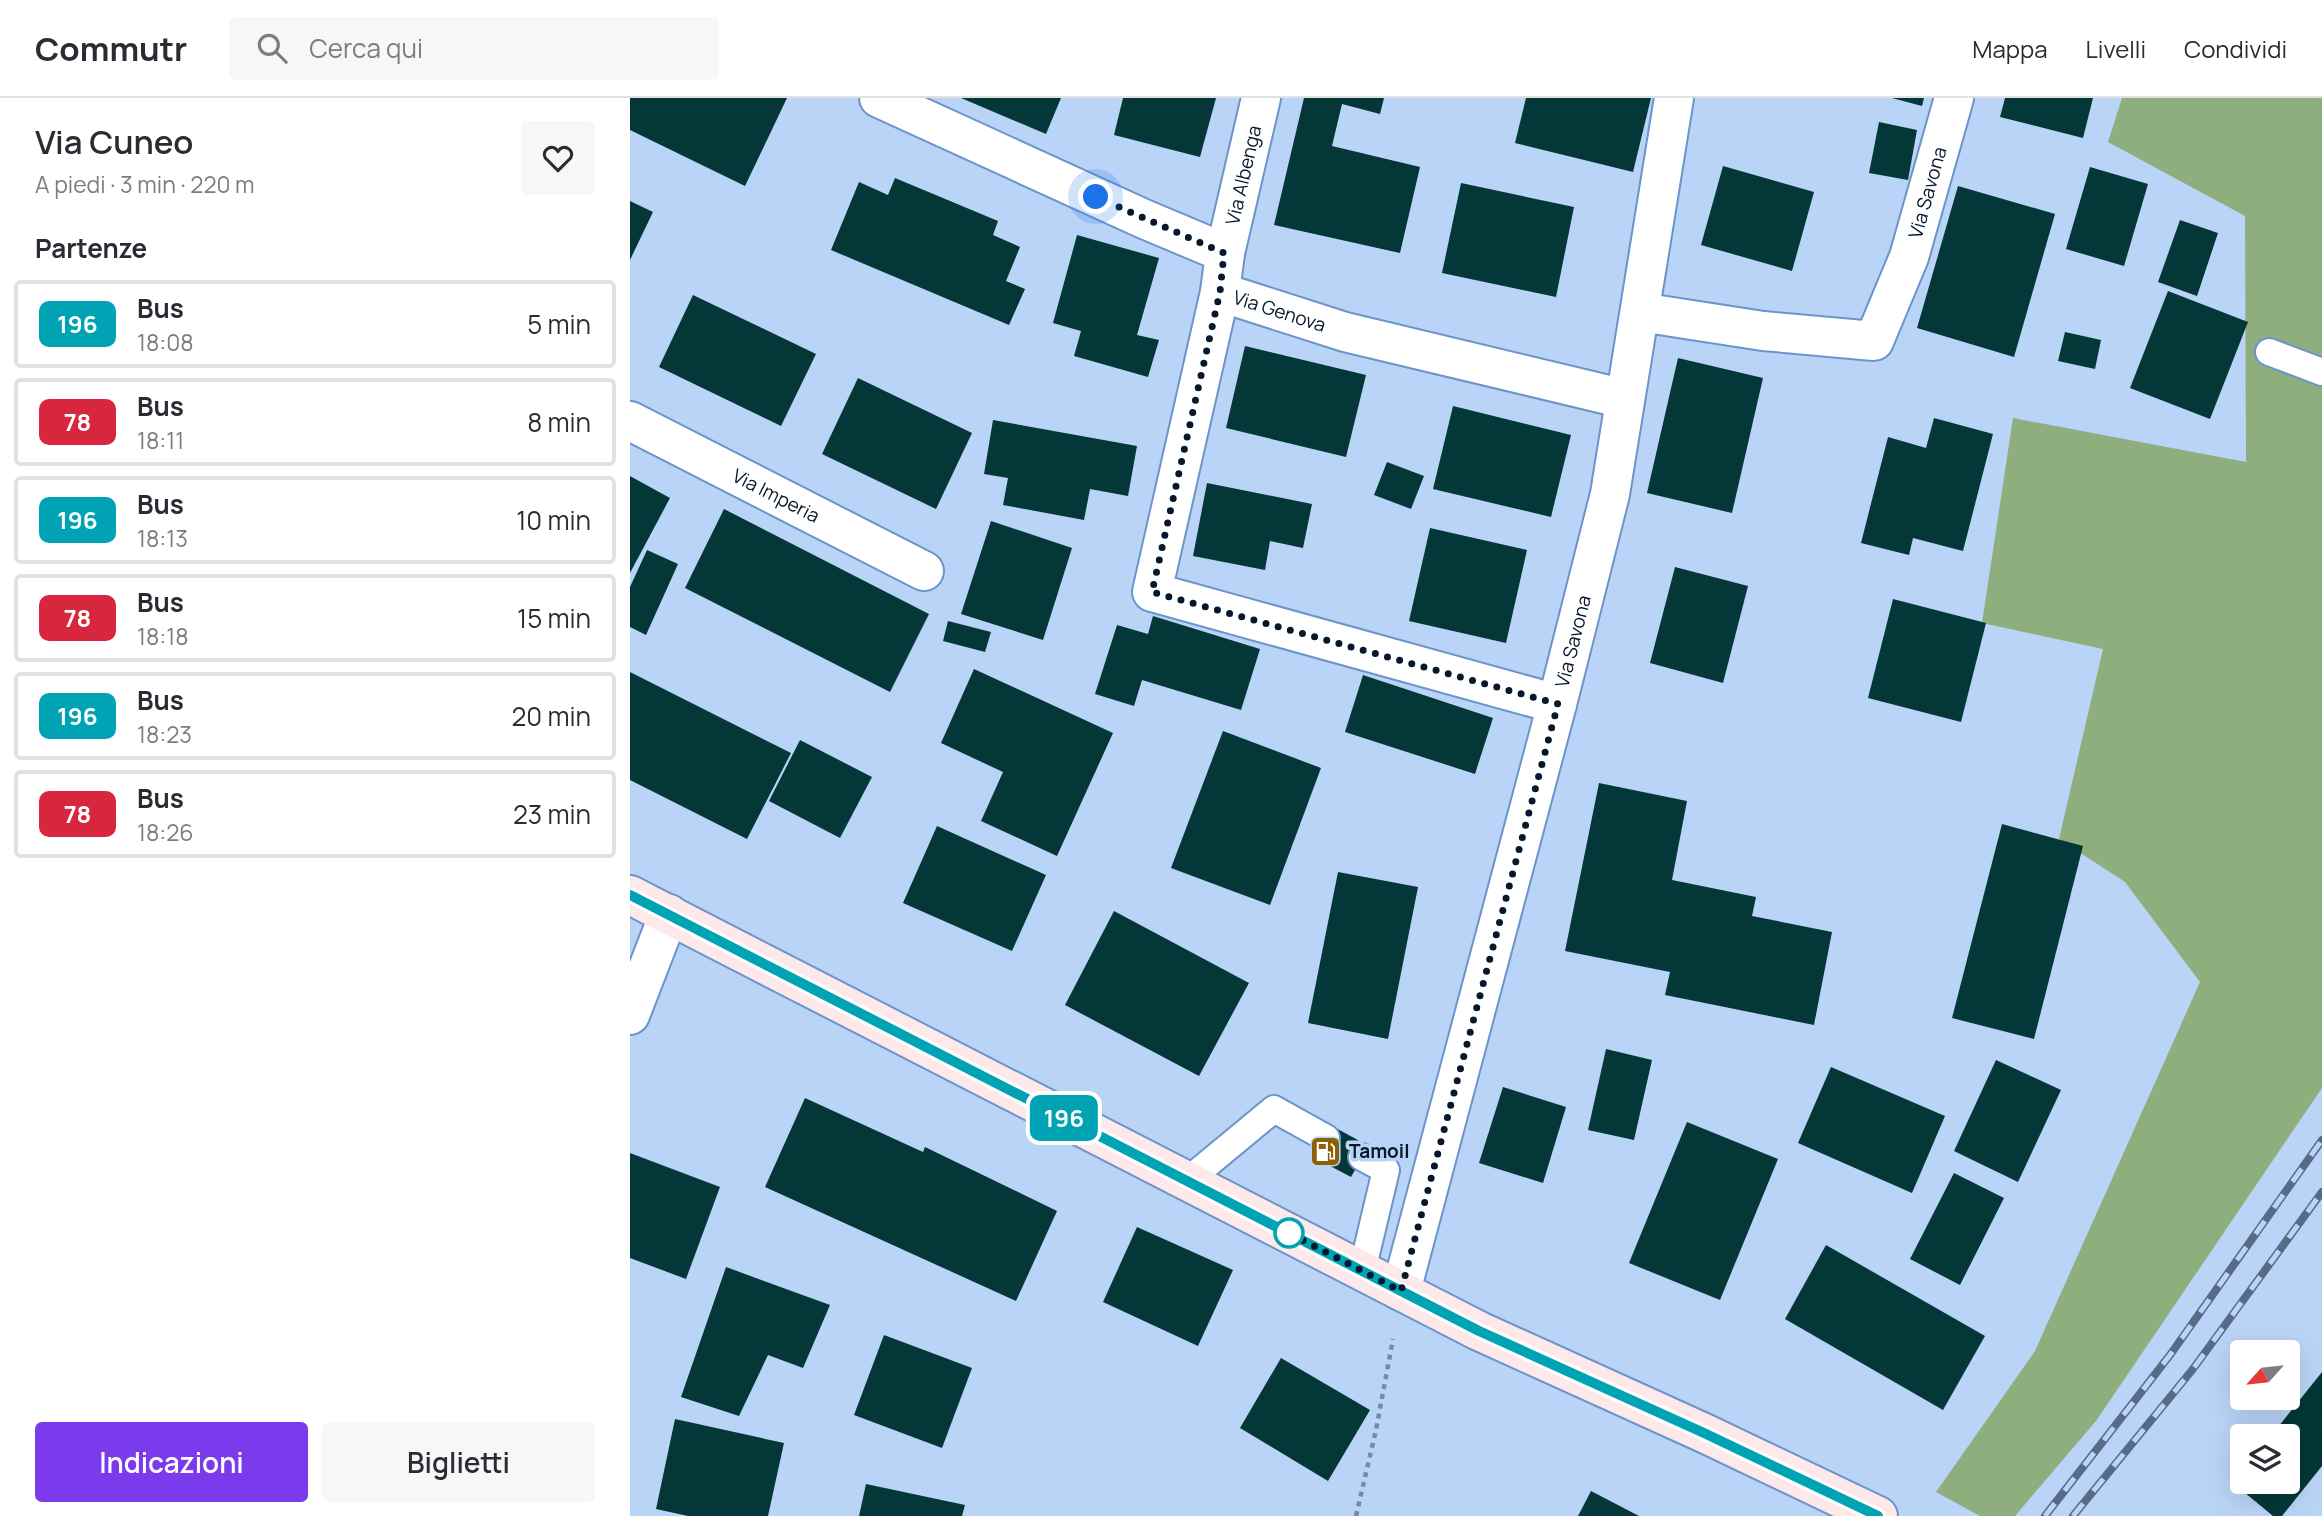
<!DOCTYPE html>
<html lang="it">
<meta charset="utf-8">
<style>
:root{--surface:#fff;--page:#f7f7f7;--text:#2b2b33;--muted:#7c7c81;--line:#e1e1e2;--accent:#7c3aed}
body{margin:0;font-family:Manrope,sans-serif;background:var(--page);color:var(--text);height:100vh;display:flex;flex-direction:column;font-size:26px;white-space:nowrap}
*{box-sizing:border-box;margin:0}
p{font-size:23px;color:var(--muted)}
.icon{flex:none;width:38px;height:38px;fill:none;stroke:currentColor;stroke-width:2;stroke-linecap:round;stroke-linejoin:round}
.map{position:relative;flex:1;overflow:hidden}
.panel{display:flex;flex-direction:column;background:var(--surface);width:630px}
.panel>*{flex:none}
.badge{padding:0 14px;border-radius:10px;font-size:24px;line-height:46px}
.needle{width:46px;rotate:243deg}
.controls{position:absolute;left:1600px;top:1242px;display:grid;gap:14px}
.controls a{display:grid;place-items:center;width:70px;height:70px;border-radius:7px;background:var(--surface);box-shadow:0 7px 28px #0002;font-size:35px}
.you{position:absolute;width:35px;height:35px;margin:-18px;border:5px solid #fff;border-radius:50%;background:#1a73e8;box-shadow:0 0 0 10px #1a73e833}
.map>.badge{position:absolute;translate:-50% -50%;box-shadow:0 0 0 4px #fff}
h2{padding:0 35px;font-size:26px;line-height:63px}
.round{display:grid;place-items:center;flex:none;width:74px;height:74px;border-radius:7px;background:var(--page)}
.overview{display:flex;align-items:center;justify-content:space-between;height:119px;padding:0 35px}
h1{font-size:33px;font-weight:600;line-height:52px}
.action{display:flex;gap:14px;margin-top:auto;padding:14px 35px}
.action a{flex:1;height:80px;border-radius:7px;background:var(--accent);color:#fff;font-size:28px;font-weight:600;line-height:80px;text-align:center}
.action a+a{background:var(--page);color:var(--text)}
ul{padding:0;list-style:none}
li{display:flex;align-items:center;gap:21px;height:88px;margin:0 14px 10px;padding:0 21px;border:4px solid var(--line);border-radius:7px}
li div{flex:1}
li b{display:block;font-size:26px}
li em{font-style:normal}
li .badge{min-width:77px;font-weight:700;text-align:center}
header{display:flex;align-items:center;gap:42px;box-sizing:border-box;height:98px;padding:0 35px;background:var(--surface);border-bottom:2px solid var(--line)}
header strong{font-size:33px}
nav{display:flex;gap:38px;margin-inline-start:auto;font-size:24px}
.search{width:490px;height:63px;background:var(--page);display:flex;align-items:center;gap:18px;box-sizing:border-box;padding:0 24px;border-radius:7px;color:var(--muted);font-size:26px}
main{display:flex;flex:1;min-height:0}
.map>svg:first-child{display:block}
.green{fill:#8eae7e}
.building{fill:#043737}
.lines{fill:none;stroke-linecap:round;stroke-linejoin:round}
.service-casing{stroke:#6b94ca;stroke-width:30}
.minor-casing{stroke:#6b94ca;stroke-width:42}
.secondary-casing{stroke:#6b94ca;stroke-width:42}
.path{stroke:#748aa8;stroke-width:4.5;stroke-dasharray:5 5;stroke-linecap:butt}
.service{stroke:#fff;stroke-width:26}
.minor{stroke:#fff;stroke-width:38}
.secondary{stroke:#fee9ea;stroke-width:38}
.rail-casing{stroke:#576b86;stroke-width:8}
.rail{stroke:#bad4f7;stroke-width:5;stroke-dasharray:16;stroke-linecap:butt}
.line-casing{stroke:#fff;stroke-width:16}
.line{stroke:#00a3b4;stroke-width:10}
.walk{stroke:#08182c;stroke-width:7;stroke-dasharray:0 12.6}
.stop-dot{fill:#fff;stroke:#00a3b4;stroke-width:3.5}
.labels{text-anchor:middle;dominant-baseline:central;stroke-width:7;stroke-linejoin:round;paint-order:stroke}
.street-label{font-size:19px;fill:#08182c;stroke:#bad4f7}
.poi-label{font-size:19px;font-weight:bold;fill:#08182c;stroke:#bad4f7;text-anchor:start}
</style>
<header>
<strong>Commutr</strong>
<div class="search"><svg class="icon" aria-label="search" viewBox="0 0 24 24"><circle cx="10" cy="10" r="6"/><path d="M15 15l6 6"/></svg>Cerca qui</div>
<nav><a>Mappa</a><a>Livelli</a><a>Condividi</a></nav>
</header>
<main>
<section class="panel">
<div class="overview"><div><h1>Via Cuneo</h1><p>A piedi · 3 min · 220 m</p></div><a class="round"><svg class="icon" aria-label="heart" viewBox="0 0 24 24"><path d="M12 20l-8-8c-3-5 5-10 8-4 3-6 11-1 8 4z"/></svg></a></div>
<h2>Partenze</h2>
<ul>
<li><span class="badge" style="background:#00a3b4;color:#fff">196</span><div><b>Bus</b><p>18:08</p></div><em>5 min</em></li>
<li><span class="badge" style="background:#d7263d;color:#fff">78</span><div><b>Bus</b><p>18:11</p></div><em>8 min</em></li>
<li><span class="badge" style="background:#00a3b4;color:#fff">196</span><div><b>Bus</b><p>18:13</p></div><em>10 min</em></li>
<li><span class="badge" style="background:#d7263d;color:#fff">78</span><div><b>Bus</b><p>18:18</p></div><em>15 min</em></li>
<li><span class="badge" style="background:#00a3b4;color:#fff">196</span><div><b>Bus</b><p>18:23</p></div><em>20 min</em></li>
<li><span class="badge" style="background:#d7263d;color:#fff">78</span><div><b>Bus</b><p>18:26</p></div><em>23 min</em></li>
</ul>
<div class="action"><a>Indicazioni</a><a>Biglietti</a></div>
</section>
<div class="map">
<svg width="1692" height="1418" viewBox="0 0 1692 1418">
<rect width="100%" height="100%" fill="#bad4f7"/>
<path class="green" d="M 1492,0 L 1692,0 L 1692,990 L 1466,1323 L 1385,1418 L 1350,1418 L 1306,1394 L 1405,1253 L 1570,884 L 1495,784 L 1429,741 L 1473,551 L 1352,525 L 1383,320 L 1616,364 L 1615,118 L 1478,44 Z"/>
<g class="building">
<path d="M 0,0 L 157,0 L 115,88 L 0,32 Z"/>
<path d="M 331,0 L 431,0 L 416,36 Z"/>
<path d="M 493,0 L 586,0 L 570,59 L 484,37 Z"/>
<path d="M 674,0 L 754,0 L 750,16 L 712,6 L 702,48 L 790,69 L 770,155 L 644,127 Z"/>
<path d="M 896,0 L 1021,0 L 1003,74 L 885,45 Z"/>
<path d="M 1262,0 L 1294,0 L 1292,8 Z"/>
<path d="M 1375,0 L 1463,0 L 1453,40 L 1370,19 Z"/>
<path d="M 1249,24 L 1287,32 L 1278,82 L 1239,75 Z"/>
<path d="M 1093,68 L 1184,94 L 1162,173 L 1071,147 Z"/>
<path d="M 1460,69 L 1518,86 L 1494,168 L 1436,151 Z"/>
<path d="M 265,80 L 368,123 L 363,137 L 390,149 L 376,183 L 395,191 L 379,227 L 201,152 L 229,84 L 258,97 Z"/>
<path d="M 831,85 L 944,109 L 926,199 L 812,175 Z"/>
<path d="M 1328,88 L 1425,116 L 1384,259 L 1287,230 Z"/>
<path d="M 0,103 L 23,114 L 0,162 Z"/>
<path d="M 1550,122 L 1588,135 L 1567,198 L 1528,184 Z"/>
<path d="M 447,137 L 529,160 L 507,237 L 529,242 L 518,279 L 444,258 L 451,233 L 423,225 Z"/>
<path d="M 1538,193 L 1618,224 L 1580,321 L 1500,290 Z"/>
<path d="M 63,197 L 186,256 L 151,328 L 29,269 Z"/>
<path d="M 1435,234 L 1471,242 L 1465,271 L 1428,263 Z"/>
<path d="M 615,248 L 736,277 L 716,359 L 596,330 Z"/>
<path d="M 1048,260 L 1133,280 L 1102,415 L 1017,395 Z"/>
<path d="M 228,280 L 342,335 L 306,411 L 192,356 Z"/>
<path d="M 823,308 L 941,337 L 921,419 L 803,391 Z"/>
<path d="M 1304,320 L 1363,336 L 1333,453 L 1283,440 L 1279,457 L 1231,445 L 1258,339 L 1296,350 Z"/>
<path d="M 363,322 L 507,348 L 498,398 L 460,391 L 454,422 L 373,407 L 378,380 L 354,376 Z"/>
<path d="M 757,364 L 794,378 L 781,411 L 744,397 Z"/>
<path d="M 0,378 L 40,400 L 0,475 Z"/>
<path d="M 577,385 L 682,406 L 673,450 L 640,443 L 635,472 L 563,458 Z"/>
<path d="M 94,411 L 299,516 L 260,594 L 55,490 Z"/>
<path d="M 361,423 L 442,450 L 413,542 L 331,516 Z"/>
<path d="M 800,430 L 897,452 L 876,545 L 779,523 Z"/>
<path d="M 17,452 L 48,466 L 16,537 L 0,529 L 0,489 Z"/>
<path d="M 1045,469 L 1118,488 L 1093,585 L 1020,565 Z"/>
<path d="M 1263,501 L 1356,525 L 1331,624 L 1238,600 Z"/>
<path d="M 523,518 L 630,551 L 611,612 L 512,582 L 504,608 L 465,596 L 487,527 L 518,536 Z"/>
<path d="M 318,523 L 361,534 L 355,554 L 313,543 Z"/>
<path d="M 344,571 L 483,635 L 427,758 L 351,723 L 373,674 L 311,645 Z"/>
<path d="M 0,574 L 161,655 L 117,741 L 0,682 Z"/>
<path d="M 733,577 L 863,620 L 845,676 L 715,634 Z"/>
<path d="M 593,633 L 691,670 L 640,807 L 541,770 Z"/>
<path d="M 170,642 L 242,679 L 210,740 L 139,703 Z"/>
<path d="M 969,685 L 1057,703 L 1042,782 L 1126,799 L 1122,818 L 1202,834 L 1184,927 L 1035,897 L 1040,874 L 935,853 Z"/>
<path d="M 1372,726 L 1453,748 L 1404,941 L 1322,920 Z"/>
<path d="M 307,728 L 416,777 L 382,853 L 273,805 Z"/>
<path d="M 708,774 L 788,789 L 758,941 L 678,925 Z"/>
<path d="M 484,813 L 619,885 L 569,978 L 435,907 Z"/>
<path d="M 976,951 L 1022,962 L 1004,1042 L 958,1032 Z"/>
<path d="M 1366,962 L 1431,992 L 1388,1084 L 1324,1053 Z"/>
<path d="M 1201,969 L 1315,1018 L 1282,1095 L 1168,1045 Z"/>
<path d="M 873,989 L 936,1009 L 913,1085 L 849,1065 Z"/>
<path d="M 175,1000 L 293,1054 L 295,1049 L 427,1113 L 386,1203 L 135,1089 Z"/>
<path d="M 1057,1024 L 1148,1061 L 1090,1202 L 999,1165 Z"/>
<path d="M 702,1028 L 739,1048 L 721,1079 L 685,1060 Z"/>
<path d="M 0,1055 L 90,1089 L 56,1181 L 0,1160 Z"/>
<path d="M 1324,1075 L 1374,1100 L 1330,1187 L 1280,1161 Z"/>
<path d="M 507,1129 L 603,1172 L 568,1248 L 473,1204 Z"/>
<path d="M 1196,1147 L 1355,1238 L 1313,1312 L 1155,1221 Z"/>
<path d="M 96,1169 L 200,1207 L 173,1270 L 138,1257 L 109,1318 L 51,1299 Z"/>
<path d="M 254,1237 L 342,1270 L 312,1350 L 224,1317 Z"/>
<path d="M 651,1260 L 740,1312 L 698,1383 L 610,1330 Z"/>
<path d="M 1692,1274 L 1692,1368 L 1652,1418 L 1643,1418 L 1603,1385 L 1612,1374 L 1612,1384 L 1657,1384 L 1657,1339 L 1640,1339 Z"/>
<path d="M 45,1321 L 154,1345 L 138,1418 L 58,1418 L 26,1411 Z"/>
<path d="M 236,1386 L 335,1407 L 332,1418 L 229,1418 Z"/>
<path d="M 961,1393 L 1009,1418 L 948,1418 Z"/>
</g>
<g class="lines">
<defs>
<g id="service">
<path d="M 1639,254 L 1692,274"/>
<path d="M 557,1083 L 644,1011 L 696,1040"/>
<path d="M 732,1173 L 756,1072 L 732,1059"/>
</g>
<g id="minor">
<path id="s1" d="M 249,0 L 514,121 L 595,155 L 590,194 L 715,234 L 995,301"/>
<path id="s2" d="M 595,155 L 631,0"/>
<path d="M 590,194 L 522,494 L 927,606"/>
<path id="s3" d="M 1010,214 L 1133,233 L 1244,243 L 1279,159 L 1324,0"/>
<path id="s4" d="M 0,323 L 294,473"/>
<path d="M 0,917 L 39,816"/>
<path id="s5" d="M 771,1193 L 927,606 L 980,396 L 1044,0"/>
</g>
<path id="secondary" d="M 0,797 L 849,1233 L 1074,1335 L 1248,1418"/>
</defs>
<use href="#service" class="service-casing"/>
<use href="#minor" class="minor-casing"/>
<use href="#secondary" class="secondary-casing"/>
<path class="path" d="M 726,1418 L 746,1332 L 763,1241"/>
<use href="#service" class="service"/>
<use href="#minor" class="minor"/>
<use href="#secondary" class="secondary"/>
<defs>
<g id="rail">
<path d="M 1415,1418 L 1540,1257 L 1692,1042"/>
<path d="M 1443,1418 L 1563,1271 L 1692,1094"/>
</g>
</defs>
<use href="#rail" class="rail-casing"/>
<use href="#rail" class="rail"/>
</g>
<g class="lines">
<defs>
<path id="line" d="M 0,797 L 849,1233 L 1074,1335 L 1248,1418"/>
</defs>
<use href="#line" class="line-casing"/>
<use href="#line" class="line"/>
<path class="walk" d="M 466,99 L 594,155 L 590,194 L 522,494 L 928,606 L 771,1193 L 659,1135"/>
</g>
<defs>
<symbol id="fuel-square" viewBox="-11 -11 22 22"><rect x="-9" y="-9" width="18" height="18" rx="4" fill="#8d5f06" stroke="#bad4f7"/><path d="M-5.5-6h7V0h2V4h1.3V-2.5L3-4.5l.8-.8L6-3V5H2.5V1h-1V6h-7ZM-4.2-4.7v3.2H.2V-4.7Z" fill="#fff"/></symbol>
</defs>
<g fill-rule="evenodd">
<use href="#fuel-square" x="678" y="1036" width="35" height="35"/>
</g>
<circle class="stop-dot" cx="659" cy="1135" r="14"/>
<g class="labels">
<g class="street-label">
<text stroke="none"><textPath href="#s2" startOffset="80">Via Albenga</textPath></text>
<text stroke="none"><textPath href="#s3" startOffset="394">Via Savona</textPath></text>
<text stroke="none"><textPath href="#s1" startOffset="481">Via Genova</textPath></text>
<text stroke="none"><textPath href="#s4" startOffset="164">Via Imperia</textPath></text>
<text stroke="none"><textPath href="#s5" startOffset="672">Via Savona</textPath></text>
</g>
<g class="poi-label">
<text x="719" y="1053">Tamoil</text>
</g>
</g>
</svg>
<div class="controls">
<a><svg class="needle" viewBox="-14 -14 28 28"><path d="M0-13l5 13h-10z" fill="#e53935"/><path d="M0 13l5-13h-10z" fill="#7c7c81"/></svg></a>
<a><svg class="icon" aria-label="layers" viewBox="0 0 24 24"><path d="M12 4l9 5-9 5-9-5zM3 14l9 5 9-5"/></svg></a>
</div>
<div class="you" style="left:466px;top:99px"></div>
<b class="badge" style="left:434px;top:1020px;background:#00a3b4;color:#fff">196</b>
</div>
</main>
